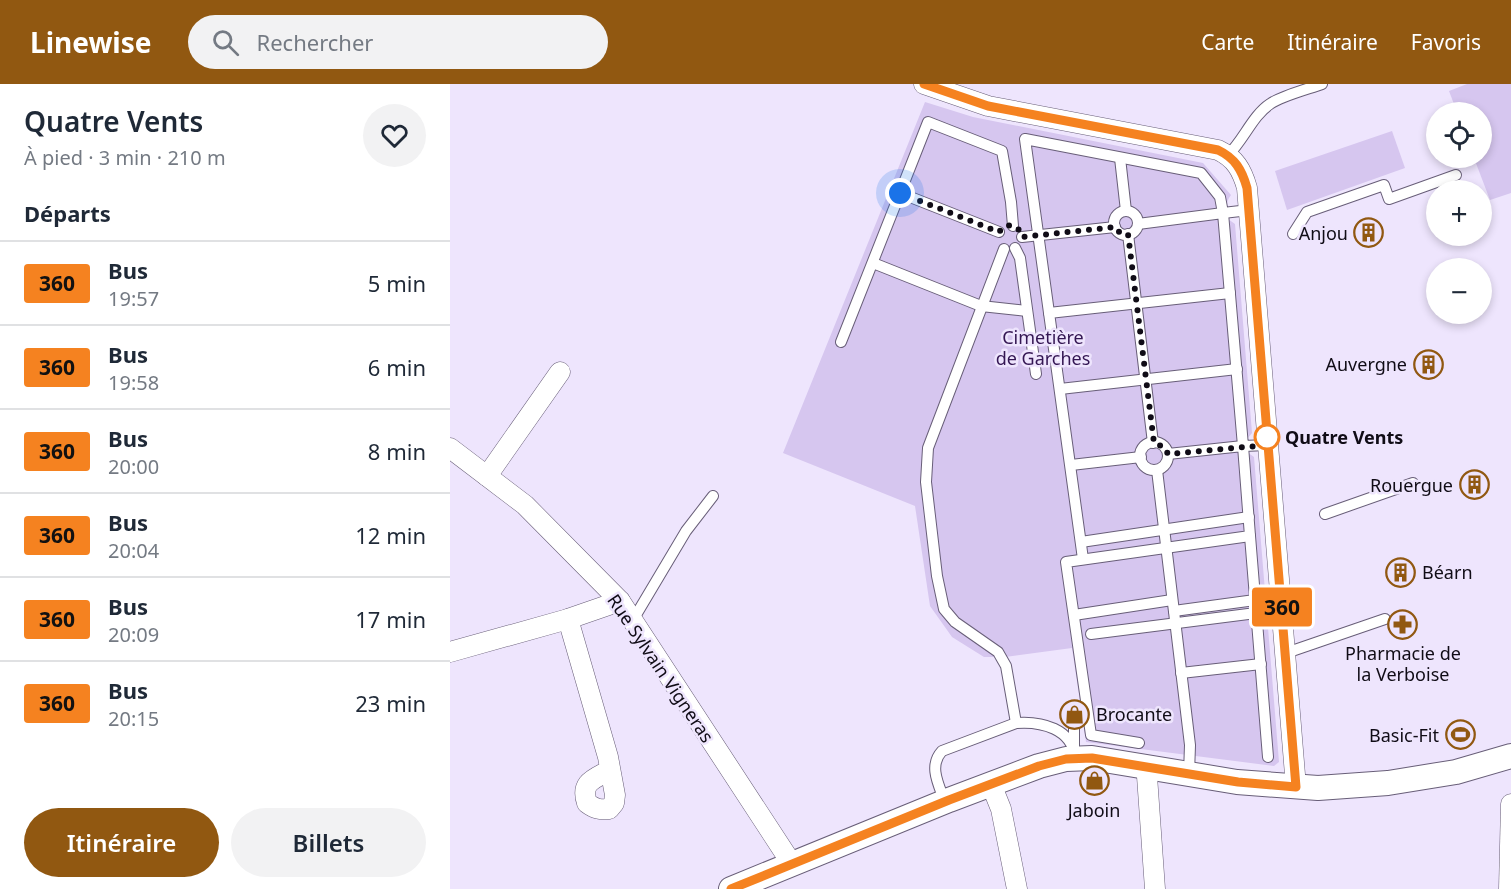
<!DOCTYPE html>
<html lang="fr">
<meta charset="utf-8">
<style>
:root{--surface:#fff;--page:#f2f2f3;--text:#1f2937;--muted:#747a83;--line:#e0e1e3;--accent:#915811}
body{margin:0;font-family:"Noto Sans",sans-serif;background:var(--page);color:var(--text);height:100vh;display:flex;flex-direction:column;font-size:22px;white-space:nowrap}
*{box-sizing:border-box;margin:0}
p{font-size:20px;color:var(--muted)}
.icon{flex:none;width:33px;height:33px;fill:none;stroke:currentColor;stroke-width:2;stroke-linecap:round;stroke-linejoin:round}
.map{position:relative;flex:1;overflow:hidden}
.side{display:flex;flex-direction:column;background:var(--surface);width:450px}
.side>*{flex:none}
.badge{padding:0 12px;border-radius:4px;font-size:21px;line-height:39px}
.fabs{position:absolute;left:976px;top:18px;display:grid;gap:12px}
.fabs a{display:grid;place-items:center;width:66px;height:66px;border-radius:50%;background:var(--surface);box-shadow:0 3px 9px #0003;font-size:30px}
.you{position:absolute;width:30px;height:30px;margin:-15px;border:4px solid #fff;border-radius:50%;background:#1a73e8;box-shadow:0 0 0 9px #1a73e833}
.map>.badge{position:absolute;translate:-50% -50%;box-shadow:0 0 0 3px #fff}
h2{padding:0 24px;font-size:22px;line-height:54px}
.round{display:grid;place-items:center;flex:none;width:63px;height:63px;border-radius:32px;background:var(--page)}
.headline{display:flex;align-items:center;justify-content:space-between;height:102px;padding:0 24px}
h1{font-size:28px;font-weight:600;line-height:45px}
.primary-button{display:flex;gap:12px;margin-top:auto;padding:12px 24px}
.primary-button a{flex:1;height:69px;border-radius:36px;background:var(--accent);color:#fff;font-size:24px;font-weight:600;line-height:69px;text-align:center}
.primary-button a+a{background:var(--page);color:var(--text)}
ul{padding:0;list-style:none}
li{display:flex;align-items:center;gap:18px;height:84px;padding:0 24px;border-top:2px solid var(--line)}
li div{flex:1}
li b{display:block;font-size:22px}
li em{font-style:normal}
li .badge{min-width:66px;font-weight:700;text-align:center}
header{display:flex;align-items:center;gap:36px;box-sizing:border-box;height:84px;padding:0 30px;background:var(--accent);color:#fff}
header strong{font-size:28px}
nav{display:flex;gap:33px;margin-inline-start:auto;font-size:21px}
.search{width:420px;height:54px;background:var(--page);display:flex;align-items:center;gap:15px;box-sizing:border-box;padding:0 21px;border-radius:33px;color:var(--muted);font-size:22px}
main{display:flex;flex:1;min-height:0}
.map>svg:first-child{display:block}
.green{fill:#d6c6ef}
.lines{fill:none;stroke-linecap:round;stroke-linejoin:round}
.service-casing{stroke:#685e78;stroke-width:12}
.minor-casing{stroke:#685e78;stroke-width:21}
.tertiary-casing{stroke:#685e78;stroke-width:26}
.service{stroke:#fff;stroke-width:10}
.minor{stroke:#fff;stroke-width:20}
.tertiary{stroke:#fff;stroke-width:24}
.line-casing{stroke:#fff;stroke-width:14}
.line{stroke:#f58220;stroke-width:9}
.walk{stroke:#100c16;stroke-width:6;stroke-dasharray:0 10.8}
.stop-dot{fill:#fff;stroke:#f58220;stroke-width:3}
.labels{text-anchor:middle;dominant-baseline:central;stroke-width:5;stroke-linejoin:round;paint-order:stroke}
.poi-label{font-size:18px;fill:#100c16;stroke:#eee5fd;text-anchor:end}
.park-label{font-size:18px;fill:#341653;stroke:#eee5fd}
.stop-label{font-size:18px;font-weight:bold;fill:#100c16;stroke:#eee5fd;text-anchor:start}
.street-label{font-size:18px;fill:#100c16;stroke:#eee5fd}
</style>
<header>
<strong>Linewise</strong>
<div class="search"><svg class="icon" aria-label="search" viewBox="0 0 24 24"><circle cx="10" cy="10" r="6"/><path d="M15 15l6 6"/></svg>Rechercher</div>
<nav><a>Carte</a><a>Itinéraire</a><a>Favoris</a></nav>
</header>
<main>
<section class="side">
<div class="headline"><div><h1>Quatre Vents</h1><p>À pied · 3 min · 210 m</p></div><a class="round"><svg class="icon" aria-label="heart" viewBox="0 0 24 24"><path d="M12 20l-8-8c-3-5 5-10 8-4 3-6 11-1 8 4z"/></svg></a></div>
<h2>Départs</h2>
<ul>
<li><span class="badge" style="background:#f58220;color:#111">360</span><div><b>Bus</b><p>19:57</p></div><em>5 min</em></li>
<li><span class="badge" style="background:#f58220;color:#111">360</span><div><b>Bus</b><p>19:58</p></div><em>6 min</em></li>
<li><span class="badge" style="background:#f58220;color:#111">360</span><div><b>Bus</b><p>20:00</p></div><em>8 min</em></li>
<li><span class="badge" style="background:#f58220;color:#111">360</span><div><b>Bus</b><p>20:04</p></div><em>12 min</em></li>
<li><span class="badge" style="background:#f58220;color:#111">360</span><div><b>Bus</b><p>20:09</p></div><em>17 min</em></li>
<li><span class="badge" style="background:#f58220;color:#111">360</span><div><b>Bus</b><p>20:15</p></div><em>23 min</em></li>
</ul>
<div class="primary-button"><a>Itinéraire</a><a>Billets</a></div>
</section>
<div class="map">
<svg width="1061" height="805" viewBox="0 0 1061 805">
<rect width="100%" height="100%" fill="#eee5fd"/>
<g class="green">
<path d="M 1017,0 L 1061,0 L 1061,109 L 1040,116 L 1024,74 L 1032,74 L 1032,28 L 1007,28 L 999,7 Z"/>
<path d="M 475,18 L 523,33 L 753,79 L 781,111 C 775,118 777,126 778,135 L 785,140 L 802,349 L 797,355 L 797,368 L 804,373 L 829,678 L 824,682 L 636,658 L 622,564 L 555,573 L 534,573 L 502,553 L 480,522 L 465,422 L 333,369 Z"/>
<path d="M 942,47 L 955,84 L 837,126 L 825,87 Z"/>
</g>
<g class="lines">
<defs>
<g id="service">
<path d="M 778,71 C 793,57 803,31 820,20 C 831,12 858,5 872,0"/>
<path d="M 670,74 L 676,127"/>
<path d="M 450,109 L 478,38 L 552,67 L 561,118 L 563,142"/>
<circle cx="676" cy="139" r="12"/>
<path d="M 688,140 L 773,129 L 793,362 L 818,361"/>
<path d="M 678,150 L 703,359"/>
<path d="M 843,150 L 857,128 L 934,101 L 939,115 L 1006,91"/>
<path d="M 572,153 L 665,143"/>
<path d="M 565,164 L 570,174 L 586,290"/>
<path d="M 554,165 L 478,364 L 476,398 L 487,492 L 494,525 L 505,538 L 548,568 L 556,582 L 566,639"/>
<path d="M 423,179 L 531,222 L 577,227"/>
<path d="M 599,229 L 780,209"/>
<path d="M 391,258 L 450,109 L 549,148"/>
<path d="M 610,305 L 787,285"/>
<circle cx="704" cy="372" r="14"/>
<path d="M 621,381 L 691,373"/>
<path d="M 707,386 L 740,661 L 739,690"/>
<path d="M 875,430 L 963,399"/>
<path d="M 800,452 L 818,673"/>
<path d="M 631,458 L 799,433"/>
<path d="M 633,475 L 575,55 L 751,89 L 770,113 L 773,129 L 799,126"/>
<path d="M 724,527 L 805,516"/>
<path d="M 624,531 L 722,516"/>
<path d="M 183,536 L 236,447 L 263,412"/>
<path d="M 641,550 L 806,529"/>
<path d="M 836,569 L 935,535"/>
<path d="M 731,589 L 811,580"/>
<path d="M 689,659 L 641,651 L 616,478 L 800,452 L 793,362 L 718,370"/>
<path d="M 624,663 L 624,639"/>
<path d="M 495,718 C 489,701 478,682 492,667 L 566,639 C 592,637 622,645 625,673"/>
</g>
<g id="minor">
<path d="M 474,0 L 538,22 L 768,66 C 785,74 792,86 797,104 L 846,703"/>
<path d="M 0,364 L 75,421 L 170,517 L 342,780"/>
<path d="M 37,392 L 110,288"/>
<path d="M 118,535 L 158,673 L 165,711 L 164,719 L 159,725 C 150,726 145,725 137,719 C 130,698 144,695 160,686"/>
<path d="M 0,568 L 118,535 L 170,517"/>
<path d="M 697,692 L 705,805"/>
<path d="M 541,700 L 551,725 L 567,805"/>
<path d="M 1059,805 L 1061,720"/>
</g>
<path id="tertiary" d="M 281,805 L 499,716 L 589,682 L 616,675 L 642,674 L 787,698 L 868,704 L 938,699 L 1006,688 L 1061,672"/>
</defs>
<use href="#service" class="service-casing"/>
<use href="#minor" class="minor-casing"/>
<use href="#tertiary" class="tertiary-casing"/>
<use href="#service" class="service"/>
<use href="#minor" class="minor"/>
<use href="#tertiary" class="tertiary"/>
</g>
<g class="lines">
<defs>
<path id="line" d="M 281,805 L 499,716 L 589,682 L 616,675 L 642,674 L 788,698 L 846,703 L 797,104 C 792,86 785,74 768,66 L 538,22 L 474,0"/>
</defs>
<use href="#line" class="line-casing"/>
<use href="#line" class="line"/>
<path class="walk" d="M 450,109 L 549,148 L 555,142 C 564,140 570,144 572,153 L 665,143 L 670,149 L 678,150 L 704,359 L 714,363 L 718,370 L 818,361 L 817,353"/>
</g>
<defs>
<symbol id="building-ring" viewBox="-11 -11 22 22"><circle r="9.5" fill="#eee5fd" stroke="#915811" stroke-width="1.5"/><path d="M-4-6H4V6H1V3H-1V6H-4ZM-2.5-4.3h1.7v1.8h-1.7ZM.8-4.3h1.7v1.8H.8ZM-2.5-1h1.7V.8h-1.7ZM.8-1h1.7V.8H.8Z" fill="#915811"/></symbol>
<symbol id="pharmacy-ring" viewBox="-11 -11 22 22"><circle r="9.5" fill="#eee5fd" stroke="#915811" stroke-width="1.5"/><path d="M-2-6h4v4h4v4h-4v4h-4v-4h-4v-4h4Z" fill="#915811"/></symbol>
<symbol id="shop-ring" viewBox="-11 -11 22 22"><circle r="9.5" fill="#eee5fd" stroke="#915811" stroke-width="1.5"/><path d="M-5-2.5h2.3a2.7 3.5 0 0 1 5.4 0H5L5.5 6h-11ZM-1.5-2.5h3a1.5 2.3 0 0 0-3 0Z" fill="#915811"/></symbol>
<symbol id="stadium-ring" viewBox="-11 -11 22 22"><circle r="9.5" fill="#eee5fd" stroke="#915811" stroke-width="1.5"/><path d="M0-5a6.5 5 0 1 0 0 10a6.5 5 0 1 0 0-10ZM-3.5-1.8h7v3.6h-7Z" fill="#915811"/></symbol>
</defs>
<g fill-rule="evenodd">
<use href="#building-ring" x="902" y="132" width="33" height="33"/>
<use href="#building-ring" x="962" y="264" width="33" height="33"/>
<use href="#building-ring" x="1008" y="384" width="33" height="33"/>
<use href="#building-ring" x="934" y="472" width="33" height="33"/>
<use href="#pharmacy-ring" x="936" y="524" width="33" height="33"/>
<use href="#shop-ring" x="608" y="614" width="33" height="33"/>
<use href="#stadium-ring" x="994" y="634" width="33" height="33"/>
<use href="#shop-ring" x="628" y="680" width="33" height="33"/>
</g>
<circle class="stop-dot" cx="817" cy="353" r="12"/>
<g class="labels">
<g class="poi-label">
<text x="898" y="149">Anjou</text>
<text x="957" y="280">Auvergne</text>
<text x="1003" y="401">Rouergue</text>
<text x="972" y="488" text-anchor="start">Béarn</text>
<text x="953" y="569" text-anchor="middle">Pharmacie de<tspan x="953" dy="21">la Verboise</tspan></text>
<text x="646" y="630" text-anchor="start">Brocante</text>
<text x="989" y="651">Basic-Fit</text>
<text x="644" y="726" text-anchor="middle">Jaboin</text>
</g>
<g class="park-label">
<text x="593" y="253">Cimetière<tspan x="593" dy="21">de Garches</tspan></text>
</g>
<g class="stop-label">
<text x="835" y="353">Quatre Vents</text>
</g>
<g class="street-label">
<text transform="translate(211 584) rotate(56)">Rue Sylvain Vigneras</text>
</g>
</g>
</svg>
<div class="fabs">
<a><svg class="icon" aria-label="locate" viewBox="0 0 24 24"><circle cx="12" cy="12" r="6"/><path d="M12 2v4M12 18v4M2 12h4M18 12h4"/></svg></a>
<a>+</a>
<a>−</a>
</div>
<div class="you" style="left:450px;top:109px"></div>
<b class="badge" style="left:832px;top:523px;background:#f58220;color:#111">360</b>
</div>
</main>
